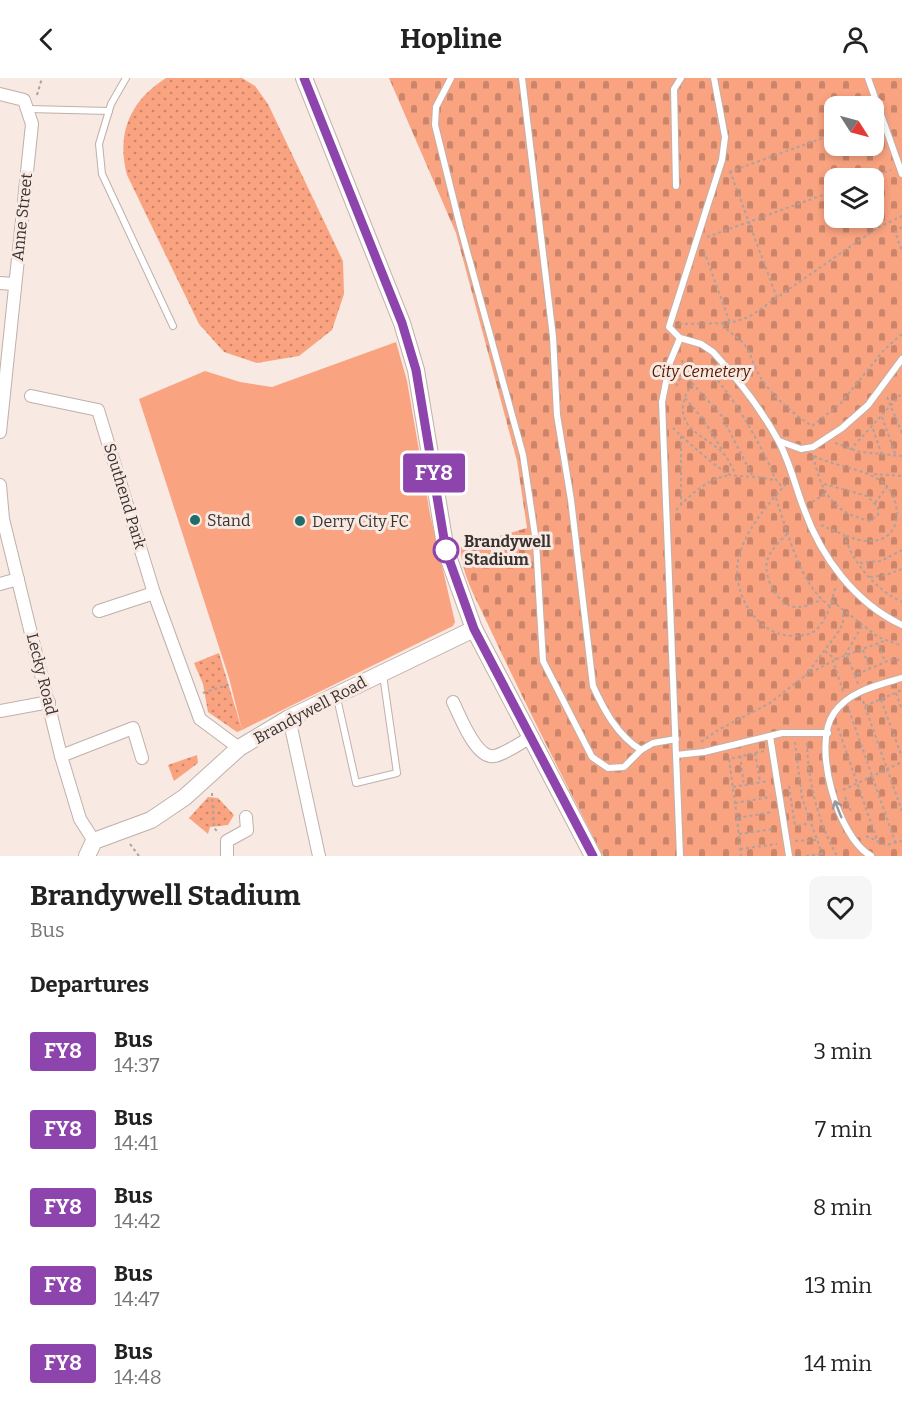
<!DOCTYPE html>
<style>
:root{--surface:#fff;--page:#f6f6f6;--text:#222;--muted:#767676}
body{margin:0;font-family:Bitter,serif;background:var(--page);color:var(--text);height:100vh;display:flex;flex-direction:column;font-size:22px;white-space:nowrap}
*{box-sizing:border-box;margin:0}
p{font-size:20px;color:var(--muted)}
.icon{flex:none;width:33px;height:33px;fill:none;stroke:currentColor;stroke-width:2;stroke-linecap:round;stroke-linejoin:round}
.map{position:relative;height:778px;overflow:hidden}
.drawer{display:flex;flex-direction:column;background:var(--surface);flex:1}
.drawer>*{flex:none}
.badge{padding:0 12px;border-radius:4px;font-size:21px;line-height:39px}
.needle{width:39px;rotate:126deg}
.buttons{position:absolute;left:824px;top:18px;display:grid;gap:12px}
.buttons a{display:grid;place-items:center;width:60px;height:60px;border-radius:12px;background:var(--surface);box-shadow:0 3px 9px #0003;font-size:30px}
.map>.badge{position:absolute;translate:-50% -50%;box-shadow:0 0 0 3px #fff}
h2{padding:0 30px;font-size:22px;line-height:54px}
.round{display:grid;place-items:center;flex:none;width:63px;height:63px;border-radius:12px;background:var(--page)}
.summary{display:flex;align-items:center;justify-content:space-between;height:102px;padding:0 30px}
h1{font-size:28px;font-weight:700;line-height:45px}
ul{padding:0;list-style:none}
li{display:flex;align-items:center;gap:18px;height:78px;padding:0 30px}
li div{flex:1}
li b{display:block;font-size:22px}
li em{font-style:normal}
li .badge{min-width:66px;font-weight:700;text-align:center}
header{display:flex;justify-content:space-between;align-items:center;height:78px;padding:0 30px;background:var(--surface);font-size:27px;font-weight:700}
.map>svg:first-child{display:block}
.grass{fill:url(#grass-dots)}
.cemetery{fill:url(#cemetery-stones);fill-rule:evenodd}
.pitch{fill:#faa381}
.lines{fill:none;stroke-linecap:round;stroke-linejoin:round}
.lane-casing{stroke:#bfb0ab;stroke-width:8}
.street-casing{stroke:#bfb0ab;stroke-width:14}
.secondary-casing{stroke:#bfb0ab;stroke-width:18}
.path{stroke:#ada29d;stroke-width:2;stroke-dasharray:3 3;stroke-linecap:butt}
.lane{stroke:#fff;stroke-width:6}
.street{stroke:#fff;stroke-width:12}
.secondary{stroke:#fff;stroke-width:16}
.oneway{stroke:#9c9898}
.line-casing{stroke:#fff;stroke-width:14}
.line{stroke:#8e44ad;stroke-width:9}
.poi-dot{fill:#226d6a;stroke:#f8e9e3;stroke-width:2}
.stop-dot{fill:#fff;stroke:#8e44ad;stroke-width:3}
.labels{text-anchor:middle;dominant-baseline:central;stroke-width:6;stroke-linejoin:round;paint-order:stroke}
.street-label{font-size:16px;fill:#383230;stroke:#f8e9e3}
.park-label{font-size:16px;font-style:italic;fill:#551900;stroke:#f8e9e3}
.poi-label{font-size:16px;fill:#383230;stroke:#f8e9e3;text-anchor:start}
.stop-label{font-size:16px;font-weight:bold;fill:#383230;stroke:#f8e9e3;text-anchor:start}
</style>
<header><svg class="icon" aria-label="back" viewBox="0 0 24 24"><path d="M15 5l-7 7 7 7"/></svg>Hopline<svg class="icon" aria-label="person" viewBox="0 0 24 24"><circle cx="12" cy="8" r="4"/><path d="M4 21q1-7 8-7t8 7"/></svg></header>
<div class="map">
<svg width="902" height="778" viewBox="0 0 902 778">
<defs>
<pattern id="grass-dots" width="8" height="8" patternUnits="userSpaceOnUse" patternTransform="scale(1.5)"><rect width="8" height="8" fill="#faa381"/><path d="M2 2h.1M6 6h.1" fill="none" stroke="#cb856a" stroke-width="1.8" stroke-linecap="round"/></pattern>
<pattern id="cemetery-stones" width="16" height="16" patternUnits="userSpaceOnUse" patternTransform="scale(1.5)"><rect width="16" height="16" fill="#faa381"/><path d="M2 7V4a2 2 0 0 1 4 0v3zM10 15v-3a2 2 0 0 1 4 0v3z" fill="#cb856a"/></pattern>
</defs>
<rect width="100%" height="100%" fill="#f8e9e3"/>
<g class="grass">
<path d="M 166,0 L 242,0 L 255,8 L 268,26 L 343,183 L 344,216 L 332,252 L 299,278 L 257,285 L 224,274 L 199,246 L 127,97 C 116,55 130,23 166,0 Z"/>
<path d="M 219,575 L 242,652 L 237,654 L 208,634 L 203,606 L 194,585 Z"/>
<path d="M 197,677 L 198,685 L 174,703 L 168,687 Z"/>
<path d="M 208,719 L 218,720 L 234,737 L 228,747 L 210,749 L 208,756 L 189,740 Z"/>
</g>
<path class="cemetery" d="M 389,0 L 902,0 L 902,778 L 603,778 C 565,704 527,630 492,555 C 481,529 460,497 461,469 L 527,450 L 517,383 L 456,155 ZM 834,28 L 873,28 L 873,68 L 834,68 ZM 834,100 L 873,100 L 873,140 L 834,140 Z"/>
<path class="pitch" d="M 396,264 L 407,303 L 430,436 L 455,544 L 453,548 L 242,652 L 229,600 L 139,321 L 205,293 L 240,304 L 272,309 Z"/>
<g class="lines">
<defs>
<g id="lane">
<path d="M 126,0 L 111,26 L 99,66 L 102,96 L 173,248"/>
<path d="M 451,0 L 436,29 L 435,47 L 460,148 L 523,377 L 536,464 L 543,583 L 592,679 L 608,690 L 624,689 L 641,672 L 653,665 L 676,661"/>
<path d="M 522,0 L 553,259 L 557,337 L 571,422 L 593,608 C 604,632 617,657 641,672"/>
<path d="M 868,0 L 902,96"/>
<path d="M 29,31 L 109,33"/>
<path d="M 676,108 L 674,11 L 681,0"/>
<path d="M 680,260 L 669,249 L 722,82 L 725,59 L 714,0"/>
<path d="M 779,363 L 801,371 L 813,369 L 842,350 L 868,327 L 902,281"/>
<path d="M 337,620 L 356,705 L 397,695 L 383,597"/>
<path d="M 770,658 L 789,778"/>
<path d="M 676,677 L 704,674 L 782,655 L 828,655"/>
<path d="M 680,778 L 662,324 L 670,284 L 680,260 L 701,266 L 713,274 C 737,300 761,331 778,362 C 790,384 795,408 804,431 C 821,479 855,525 902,547"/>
<path d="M 871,778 C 838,760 811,667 834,635 C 849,613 878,607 902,600"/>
</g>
<g id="street">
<path d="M 0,16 L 24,22 L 32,46 L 0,354"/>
<path d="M 0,205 L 14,206"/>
<path d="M 31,318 L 98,332 L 154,515 L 200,641 L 239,670"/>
<path d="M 0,407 L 3,441 L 61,678 L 80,741 L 94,763"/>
<path d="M 0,506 L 18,501"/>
<path d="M 99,533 L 154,515"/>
<path d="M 453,624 C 460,638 476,682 495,678 C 506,675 519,666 529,660"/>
<path d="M 0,633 L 49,624"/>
<path d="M 289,640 L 319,778"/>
<path d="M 61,678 L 133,650 L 142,680"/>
<path d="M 227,778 L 227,763 L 247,752 L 246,739"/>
</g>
<g id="secondary">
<path d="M 304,0 L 402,245 L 416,292 L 446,473 L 474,551 L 593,778"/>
<path d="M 87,778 L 94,763 L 151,742 L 185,719 L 239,670 L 289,640 L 474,551"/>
</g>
</defs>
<use href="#lane" class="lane-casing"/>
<use href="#street" class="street-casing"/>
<use href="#secondary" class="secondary-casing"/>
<g class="path">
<path d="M 37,17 L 42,0"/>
<path d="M 730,93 L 777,220"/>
<path d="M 729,94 L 834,56"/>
<path d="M 867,100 L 891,92"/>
<path d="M 902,149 L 895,154 L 902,173"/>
<path d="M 707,159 L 834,113"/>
<path d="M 704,173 L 730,245"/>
<path d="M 679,246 L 730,245 L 749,239 L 877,150 L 902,138"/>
<path d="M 723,246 C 728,255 736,257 743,265 C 751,273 752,285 758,295 C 770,317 791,334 812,348 L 840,326 L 885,271 L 902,256"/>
<path d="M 682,282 L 685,292 C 692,290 697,288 703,291 C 724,299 759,365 769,386 C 774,397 774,402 783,409"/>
<path d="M 684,296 L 721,337 L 752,397"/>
<path d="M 693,306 C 688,311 686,316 684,322 C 676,351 706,358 723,375 C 728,380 731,388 735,395"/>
<path d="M 676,308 L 685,292"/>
<path d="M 887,319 L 902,355"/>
<path d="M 685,320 L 703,341 L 723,373"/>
<path d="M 882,339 L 896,378"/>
<path d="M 673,350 C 681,358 722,395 731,397 C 745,399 759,398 773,402"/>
<path d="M 873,351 L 882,377"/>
<path d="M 681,358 L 681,426"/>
<path d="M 835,365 L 860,374 L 902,378"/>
<path d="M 850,372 L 902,315"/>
<path d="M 813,378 C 822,414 831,434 870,443 L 878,437 L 878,429 L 867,418 L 821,405"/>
<path d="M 814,378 C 838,390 868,390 887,408 C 902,426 902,462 871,463 C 862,464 853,460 844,457"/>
<path d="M 874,396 L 902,398"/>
<path d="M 786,406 C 767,427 743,455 738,483 C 732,517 758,558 793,558 C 802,558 812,557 818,550 C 829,538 831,523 836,508"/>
<path d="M 776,420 C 787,453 801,509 830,528"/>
<path d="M 812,424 L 825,416"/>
<path d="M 875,425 L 887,409"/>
<path d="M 676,432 C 691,416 707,401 730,397"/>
<path d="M 821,447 L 844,457 C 853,485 875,511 902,524"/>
<path d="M 787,456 C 780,463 770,472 767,483 C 763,500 779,531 799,529 C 806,529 815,524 822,522"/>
<path d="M 860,485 L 881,483 L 902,472"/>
<path d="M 870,499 L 886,497 L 902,491"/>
<path d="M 832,523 L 878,559 L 902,568"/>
<path d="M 879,567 L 885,584"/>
<path d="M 863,572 L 870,591"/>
<path d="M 825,573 L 836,582"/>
<path d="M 845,577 L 862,548"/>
<path d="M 847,578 L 855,597"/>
<path d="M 836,581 L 884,563"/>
<path d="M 858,606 L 855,597 L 890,582 L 902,582"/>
<path d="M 843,613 L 833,583 L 806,597 L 839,553 L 843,545 L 843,534"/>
<path d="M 203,615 L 230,606"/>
<path d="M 896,615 L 902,632"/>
<path d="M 881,622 L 902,679"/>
<path d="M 863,623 L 902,733"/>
<path d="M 865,628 L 902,612"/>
<path d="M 849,632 L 896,766"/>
<path d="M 838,650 L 878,765"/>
<path d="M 701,664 L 718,652 L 770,625 L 806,597"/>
<path d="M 795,664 L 802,720 L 823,778"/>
<path d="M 807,665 C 808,704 818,744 837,778"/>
<path d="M 764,673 L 729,681 L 737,740 L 773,734"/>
<path d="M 755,675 L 760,704"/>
<path d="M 740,678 L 744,707"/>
<path d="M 789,708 L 795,748"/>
<path d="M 733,709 L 768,703"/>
<path d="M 843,712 L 902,684"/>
<path d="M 212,715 L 214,750 L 219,755"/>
<path d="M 845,719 L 851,733"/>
<path d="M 735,725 L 771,719"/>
<path d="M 737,740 L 741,778"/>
<path d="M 798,748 L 810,745"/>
<path d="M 739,756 L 774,751"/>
<path d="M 866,758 L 886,767 L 902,763"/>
<path d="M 795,763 L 816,762"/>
<path d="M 130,766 L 139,778"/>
<path d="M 740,771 L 777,766"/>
<path d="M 806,778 L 821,776"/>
</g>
<use href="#lane" class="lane"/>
<use href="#street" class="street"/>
<use href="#secondary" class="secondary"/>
</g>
<defs><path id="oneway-shaft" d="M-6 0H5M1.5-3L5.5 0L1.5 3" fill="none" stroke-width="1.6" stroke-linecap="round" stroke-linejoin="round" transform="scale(1.5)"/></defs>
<use class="oneway" href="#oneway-shaft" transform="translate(838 731) rotate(-112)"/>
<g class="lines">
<defs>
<path id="line" d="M 304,0 L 402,245 L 416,292 L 446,473 L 474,551 L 593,778"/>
</defs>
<use href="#line" class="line-casing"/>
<use href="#line" class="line"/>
</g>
<g class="poi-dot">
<circle cx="195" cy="442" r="6"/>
<circle cx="300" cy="443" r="6"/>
</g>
<circle class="stop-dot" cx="446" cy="472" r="12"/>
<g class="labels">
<g class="street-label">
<text transform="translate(22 139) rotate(-84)">Anne Street</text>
<text transform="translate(125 418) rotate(73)">Southend Park</text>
<text transform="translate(42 596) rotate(76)">Lecky Road</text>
<text transform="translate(310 632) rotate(-28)">Brandywell Road</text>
</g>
<g class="park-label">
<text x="701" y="293">City Cemetery</text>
</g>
<g class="poi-label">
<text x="207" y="442">Stand</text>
<text x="312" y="443">Derry City FC</text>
</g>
<g class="stop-label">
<text x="464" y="463">Brandywell<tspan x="464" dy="18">Stadium</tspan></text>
</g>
</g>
</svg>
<div class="buttons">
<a><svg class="needle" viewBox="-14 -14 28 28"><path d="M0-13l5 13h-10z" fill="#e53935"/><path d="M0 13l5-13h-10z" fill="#767676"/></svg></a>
<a><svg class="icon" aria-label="layers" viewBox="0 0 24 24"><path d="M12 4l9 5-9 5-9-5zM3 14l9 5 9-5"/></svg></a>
</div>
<b class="badge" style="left:434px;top:395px;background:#8e44ad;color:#fff">FY8</b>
</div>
<section class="drawer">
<div class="summary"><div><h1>Brandywell Stadium</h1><p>Bus</p></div><a class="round"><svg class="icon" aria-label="heart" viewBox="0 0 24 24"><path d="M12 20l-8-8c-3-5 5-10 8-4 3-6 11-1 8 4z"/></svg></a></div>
<h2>Departures</h2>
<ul>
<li><span class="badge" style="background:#8e44ad;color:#fff">FY8</span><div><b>Bus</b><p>14:37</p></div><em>3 min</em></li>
<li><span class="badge" style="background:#8e44ad;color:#fff">FY8</span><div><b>Bus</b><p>14:41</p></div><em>7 min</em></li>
<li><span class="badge" style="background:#8e44ad;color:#fff">FY8</span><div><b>Bus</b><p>14:42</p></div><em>8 min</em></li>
<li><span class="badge" style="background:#8e44ad;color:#fff">FY8</span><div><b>Bus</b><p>14:47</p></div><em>13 min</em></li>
<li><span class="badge" style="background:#8e44ad;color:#fff">FY8</span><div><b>Bus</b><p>14:48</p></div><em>14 min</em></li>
</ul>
</section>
